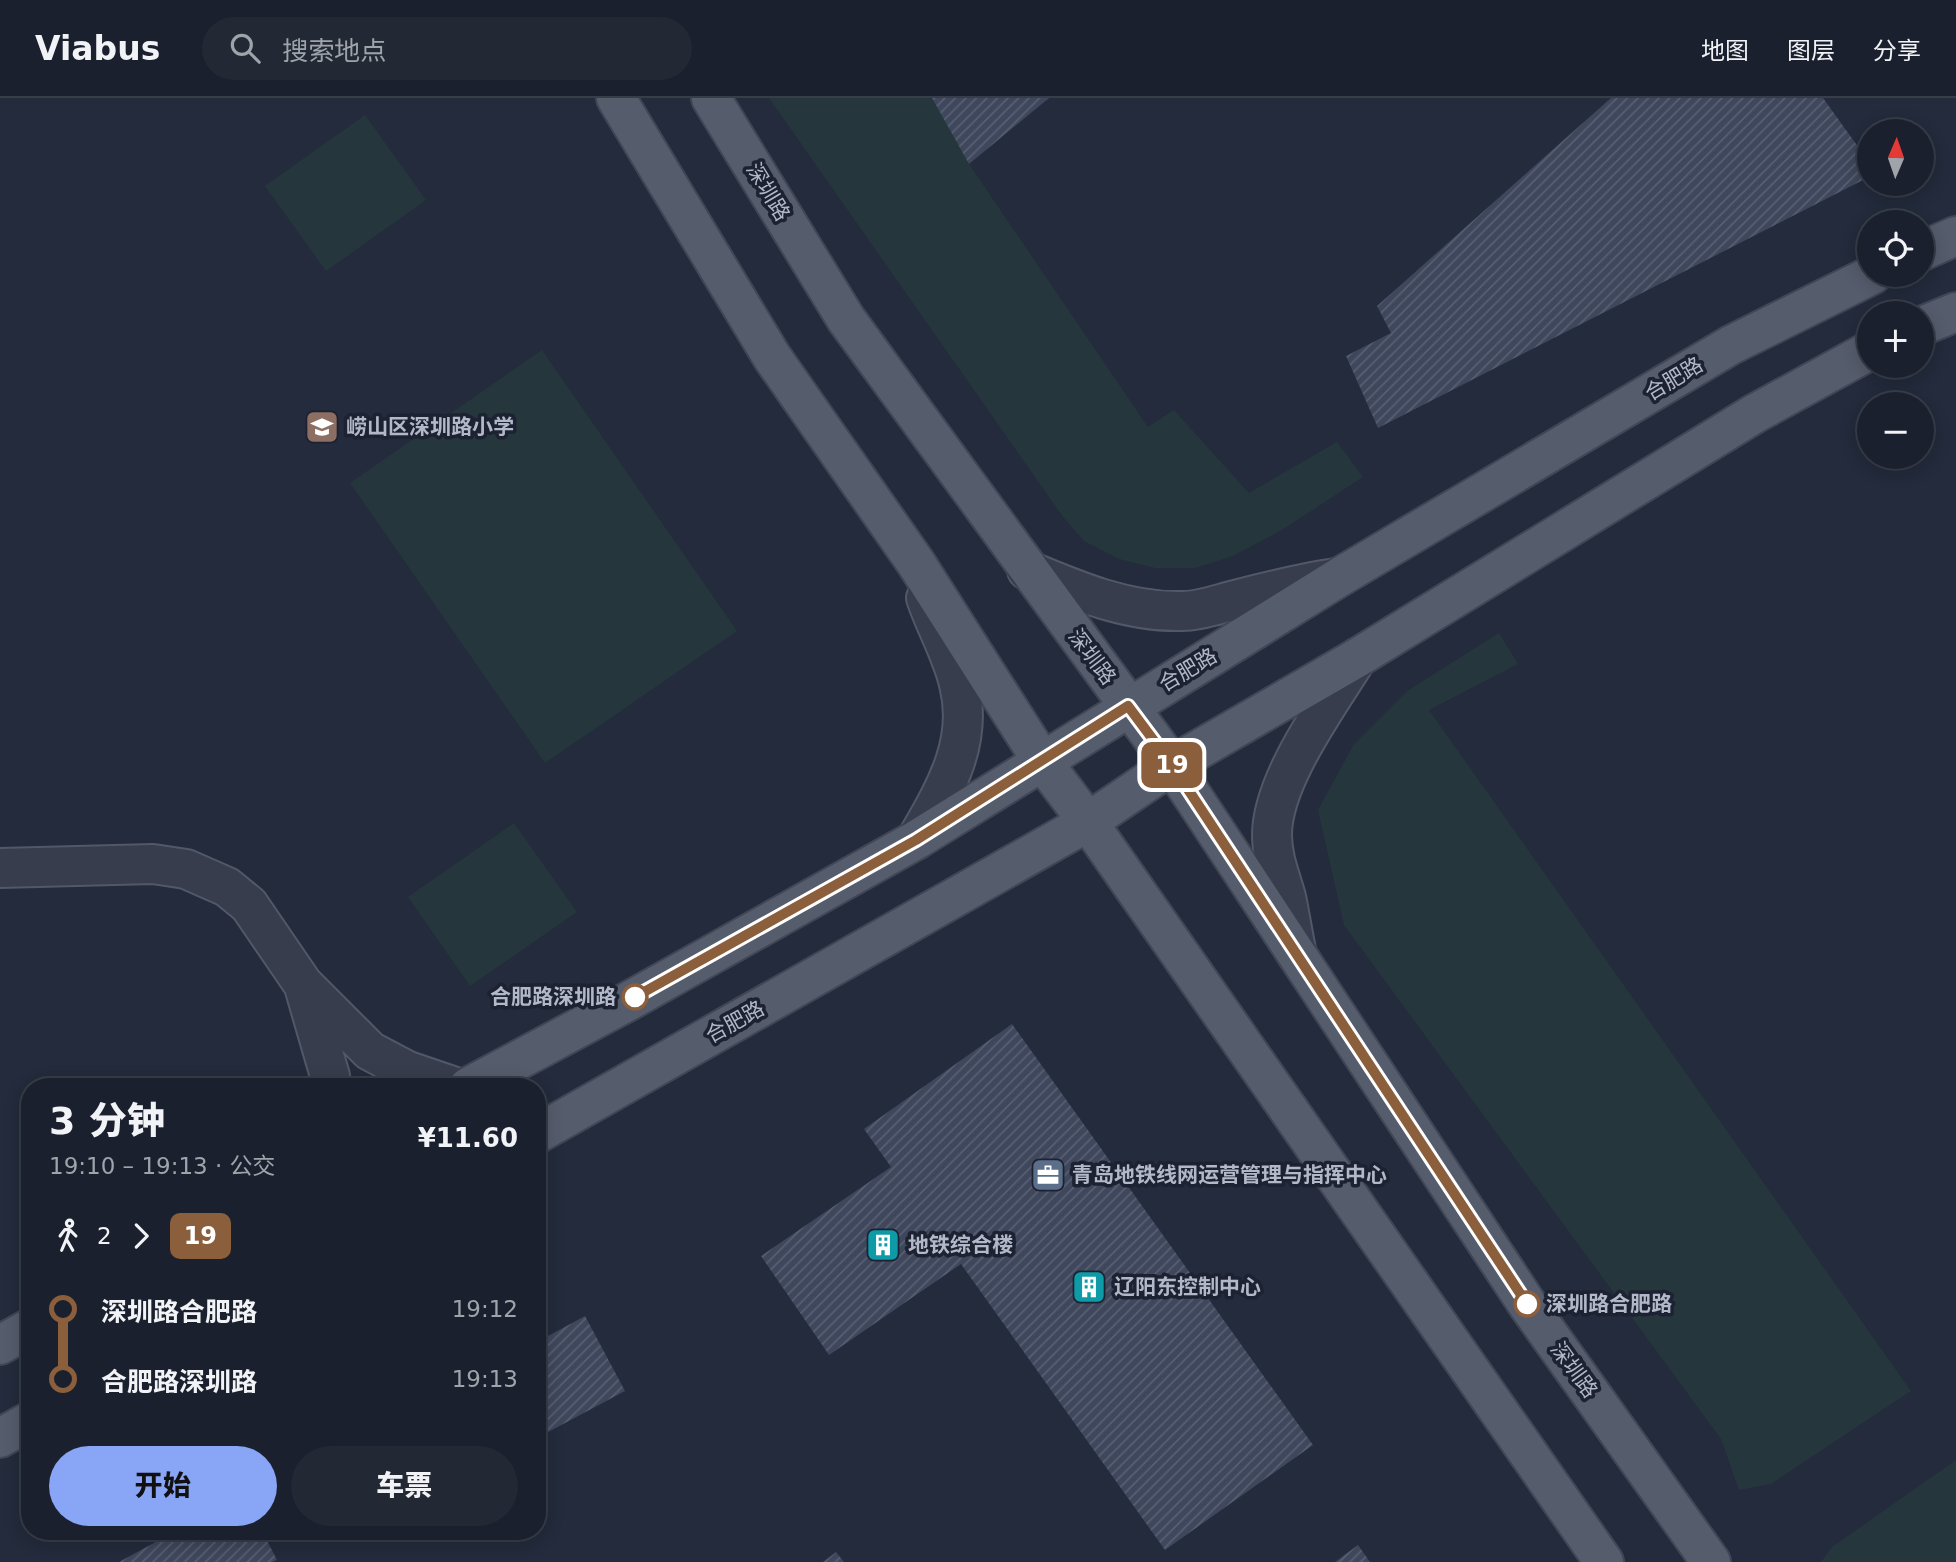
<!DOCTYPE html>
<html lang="zh">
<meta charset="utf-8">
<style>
:root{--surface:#1a202d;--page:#232835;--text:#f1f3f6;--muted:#9fa3aa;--line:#383e49;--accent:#89a5f6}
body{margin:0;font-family:"DejaVu Sans","Noto Sans SC",sans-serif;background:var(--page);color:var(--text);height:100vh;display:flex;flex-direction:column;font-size:26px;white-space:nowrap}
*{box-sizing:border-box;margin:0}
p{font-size:23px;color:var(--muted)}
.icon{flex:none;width:38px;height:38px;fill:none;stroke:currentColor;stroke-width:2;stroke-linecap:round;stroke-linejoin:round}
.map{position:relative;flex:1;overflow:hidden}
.side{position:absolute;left:21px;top:980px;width:525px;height:462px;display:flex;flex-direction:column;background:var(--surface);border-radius:28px;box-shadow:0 4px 18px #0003,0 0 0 2px var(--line)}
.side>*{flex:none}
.badge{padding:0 14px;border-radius:10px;font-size:24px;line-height:46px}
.needle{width:46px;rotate:2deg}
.controls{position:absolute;left:1857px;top:21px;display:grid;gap:14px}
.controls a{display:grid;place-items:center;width:77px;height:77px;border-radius:50%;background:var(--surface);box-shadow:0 4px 18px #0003,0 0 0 2px var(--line);font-size:35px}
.map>.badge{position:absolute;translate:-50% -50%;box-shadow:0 0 0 4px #fff}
.legs{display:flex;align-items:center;gap:10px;height:77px;padding:0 28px;font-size:23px}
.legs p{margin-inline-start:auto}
.head{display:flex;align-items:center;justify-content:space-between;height:119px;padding:0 28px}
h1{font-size:38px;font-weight:800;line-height:52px}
.button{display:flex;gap:14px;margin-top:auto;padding:14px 28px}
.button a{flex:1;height:80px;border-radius:42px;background:var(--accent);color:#111;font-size:28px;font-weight:800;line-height:80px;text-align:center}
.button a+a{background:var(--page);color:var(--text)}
ul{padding:0 28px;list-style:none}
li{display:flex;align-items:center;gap:24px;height:70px;font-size:26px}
li i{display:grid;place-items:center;width:10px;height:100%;margin:0 9px;background:currentColor}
li i::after{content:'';width:18px;height:18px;margin:-9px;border:5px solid;border-radius:50%;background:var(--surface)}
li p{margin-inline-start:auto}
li:first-child i{background:linear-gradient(#0000 50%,currentColor 0)}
li:last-child i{background:linear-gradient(currentColor 50%,#0000 0)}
header{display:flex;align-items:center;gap:42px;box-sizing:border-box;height:98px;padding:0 35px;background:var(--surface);border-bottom:2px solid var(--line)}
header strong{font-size:33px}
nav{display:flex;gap:38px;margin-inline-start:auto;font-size:24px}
.search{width:490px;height:63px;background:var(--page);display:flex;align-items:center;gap:18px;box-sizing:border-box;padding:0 24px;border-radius:38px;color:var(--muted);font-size:26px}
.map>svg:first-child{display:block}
.grass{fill:#25373d}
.building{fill:url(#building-hatch)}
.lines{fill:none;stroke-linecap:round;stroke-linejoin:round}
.minor-casing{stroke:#525867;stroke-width:42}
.major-casing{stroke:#404655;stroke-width:42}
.minor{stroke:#373d4c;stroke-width:38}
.major{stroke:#555c6c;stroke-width:38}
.line-1-casing{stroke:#fff;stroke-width:16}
.line-1{stroke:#8b5e3c;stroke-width:10}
.stop-1-dot{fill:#fff;stroke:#8b5e3c;stroke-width:3.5}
.labels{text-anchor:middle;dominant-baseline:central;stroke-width:7;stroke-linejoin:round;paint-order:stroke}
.street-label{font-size:21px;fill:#b3b8c8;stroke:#1c2231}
.poi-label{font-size:21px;font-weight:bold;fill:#b3b8c8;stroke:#1c2231;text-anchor:start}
.stop-label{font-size:21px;font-weight:bold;fill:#b3b8c8;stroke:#1c2231;text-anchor:end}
</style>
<header>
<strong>Viabus</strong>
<div class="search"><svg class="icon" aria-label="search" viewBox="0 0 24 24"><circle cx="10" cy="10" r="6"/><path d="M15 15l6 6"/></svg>搜索地点</div>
<nav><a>地图</a><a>图层</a><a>分享</a></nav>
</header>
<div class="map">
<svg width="1956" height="1464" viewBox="0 0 1956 1464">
<defs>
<pattern id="building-hatch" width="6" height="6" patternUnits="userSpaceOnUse" patternTransform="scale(1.75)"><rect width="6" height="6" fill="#3f475c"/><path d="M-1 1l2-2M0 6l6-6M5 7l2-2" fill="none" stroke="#585f72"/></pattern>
</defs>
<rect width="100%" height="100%" fill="#232b3c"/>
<g class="grass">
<path d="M 769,0 L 932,0 L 969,66 L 1148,329 L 1174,312 L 1249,395 L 1337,344 L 1363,379 L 1282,432 L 1233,458 L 1195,470 L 1155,470 L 1119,461 L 1084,443 L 1063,419 Z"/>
<path d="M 365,17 L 426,102 L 326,173 L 265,88 Z"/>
<path d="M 542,252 L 737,533 L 545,665 L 350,385 Z"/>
<path d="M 1499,535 L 1518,566 L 1429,612 L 1911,1293 L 1771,1386 L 1739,1392 L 1721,1341 L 1344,827 L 1318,712 L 1354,646 L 1407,593 Z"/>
<path d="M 514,725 L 577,814 L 470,888 L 408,799 Z"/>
<path d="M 1956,1362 L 1956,1464 L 1821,1464 L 1832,1449 Z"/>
</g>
<g class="building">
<path d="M 932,0 L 1049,0 L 969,66 Z"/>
<path d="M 1611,0 L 1823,0 L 1869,64 L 1869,79 L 1378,330 L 1346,258 L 1391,235 L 1377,208 Z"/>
<path d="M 1012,926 L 1313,1347 L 1165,1452 L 961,1166 L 829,1257 L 761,1158 L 891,1069 L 864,1031 Z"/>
<path d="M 585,1218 L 625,1293 L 537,1340 L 537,1244 Z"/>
<path d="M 176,1433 L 262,1433 L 277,1462 L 272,1464 L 119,1464 Z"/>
<path d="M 1358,1447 L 1370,1464 L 1335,1464 Z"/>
<path d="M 836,1454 L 844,1464 L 823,1464 Z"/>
</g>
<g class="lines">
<defs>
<g id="minor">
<path d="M 1027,472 C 1077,493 1129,515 1183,513 C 1199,513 1216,507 1231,503 C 1266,494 1300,485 1336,480"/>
<path d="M 916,742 C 944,693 974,645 959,586 C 952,556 936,529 926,500"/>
<path d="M 0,770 L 153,766 L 186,771 L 227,789 L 249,807 L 303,886 L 370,953 L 408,973 L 455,989"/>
<path d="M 1297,857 C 1293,838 1290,818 1286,799 C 1280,778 1272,759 1272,737 C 1272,682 1328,607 1357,560"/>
<path d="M 305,892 L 330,978 L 331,989"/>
</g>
<g id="major">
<path d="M 616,0 L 772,259 L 916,465 L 1042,663 L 1088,724 L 1604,1464"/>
<path d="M 711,0 L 846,221 L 1172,667 L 1527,1206 L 1711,1464"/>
<path d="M 1922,153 L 1956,138"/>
<path d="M 1922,228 L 1956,214"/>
<path d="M 468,989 L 629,903 L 916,742 L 1338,480 L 1731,247 L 1872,177"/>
<path d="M 537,1036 L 1088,724 L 1172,667 L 1357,560 L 1754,316 L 1869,253"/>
<path d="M 0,1247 L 30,1230"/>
<path d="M 0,1340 L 30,1323"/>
</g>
</defs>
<use href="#minor" class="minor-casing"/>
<use href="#major" class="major-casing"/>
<use href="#minor" class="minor"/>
<use href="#major" class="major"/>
</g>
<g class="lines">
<defs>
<path id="line-1" d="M 635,899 L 916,742 L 1128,608 L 1172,667 L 1527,1206"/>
</defs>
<use href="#line-1" class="line-1-casing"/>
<use href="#line-1" class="line-1"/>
</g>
<defs>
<symbol id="school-square" viewBox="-11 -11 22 22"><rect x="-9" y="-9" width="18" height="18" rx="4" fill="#8d6e63" stroke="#1c2231"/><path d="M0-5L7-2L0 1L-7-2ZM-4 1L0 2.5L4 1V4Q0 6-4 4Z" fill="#fff"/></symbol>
<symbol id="office-square" viewBox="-11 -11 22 22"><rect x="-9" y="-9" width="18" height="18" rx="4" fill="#5c6f8a" stroke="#1c2231"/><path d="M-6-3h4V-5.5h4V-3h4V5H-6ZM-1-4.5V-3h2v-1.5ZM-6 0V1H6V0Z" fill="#fff"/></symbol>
<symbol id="building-square" viewBox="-11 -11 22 22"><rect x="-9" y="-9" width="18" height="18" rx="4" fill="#0f9aa8" stroke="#1c2231"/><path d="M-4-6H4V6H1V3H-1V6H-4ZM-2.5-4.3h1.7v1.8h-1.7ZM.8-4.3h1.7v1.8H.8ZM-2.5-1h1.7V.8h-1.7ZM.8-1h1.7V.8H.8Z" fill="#fff"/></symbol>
</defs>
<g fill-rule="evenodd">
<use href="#school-square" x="303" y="310" width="38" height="38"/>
<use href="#office-square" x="1029" y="1058" width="38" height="38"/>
<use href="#building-square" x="864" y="1128" width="38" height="38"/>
<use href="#building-square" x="1070" y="1170" width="38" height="38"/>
</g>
<g class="stop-1-dot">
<circle cx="635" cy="899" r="12"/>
<circle cx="1527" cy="1206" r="12"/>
</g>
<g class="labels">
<g class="street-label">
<text transform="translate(768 94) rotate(59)">深圳路</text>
<text transform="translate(1674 281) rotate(-31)">合肥路</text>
<text transform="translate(1092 559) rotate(53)">深圳路</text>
<text transform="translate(1188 572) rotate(-31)">合肥路</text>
<text transform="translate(735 924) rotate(-29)">合肥路</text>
<text transform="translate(1574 1272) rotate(54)">深圳路</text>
</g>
<g class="poi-label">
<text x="346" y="329">崂山区深圳路小学</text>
<text x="1072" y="1077">青岛地铁线网运营管理与指挥中心</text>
<text x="908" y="1147">地铁综合楼</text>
<text x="1114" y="1189">辽阳东控制中心</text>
</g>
<g class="stop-label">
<text x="616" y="899">合肥路深圳路</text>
<text x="1546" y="1206" text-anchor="start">深圳路合肥路</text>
</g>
</g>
</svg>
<div class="controls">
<a><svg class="needle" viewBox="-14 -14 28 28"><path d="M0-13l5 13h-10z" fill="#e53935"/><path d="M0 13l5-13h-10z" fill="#9fa3aa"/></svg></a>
<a><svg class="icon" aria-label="locate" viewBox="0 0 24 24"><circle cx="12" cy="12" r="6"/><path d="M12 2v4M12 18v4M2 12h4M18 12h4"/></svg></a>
<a>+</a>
<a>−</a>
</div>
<b class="badge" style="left:1172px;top:667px;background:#8b5e3c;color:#fff">19</b>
<section class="side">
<div class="head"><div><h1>3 分钟</h1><p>19:10 – 19:13 · 公交</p></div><b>¥11.60</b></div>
<div class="legs"><svg class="icon" aria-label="walk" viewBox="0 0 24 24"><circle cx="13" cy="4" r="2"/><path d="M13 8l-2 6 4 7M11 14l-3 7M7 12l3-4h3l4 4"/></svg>2<svg class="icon" aria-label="forward" viewBox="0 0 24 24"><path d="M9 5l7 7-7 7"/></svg><b class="badge" style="background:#8b5e3c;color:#fff">19</b></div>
<ul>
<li><i style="color:#8b5e3c"></i><b>深圳路合肥路</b><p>19:12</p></li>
<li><i style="color:#8b5e3c"></i><b>合肥路深圳路</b><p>19:13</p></li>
</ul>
<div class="button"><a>开始</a><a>车票</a></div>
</section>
</div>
